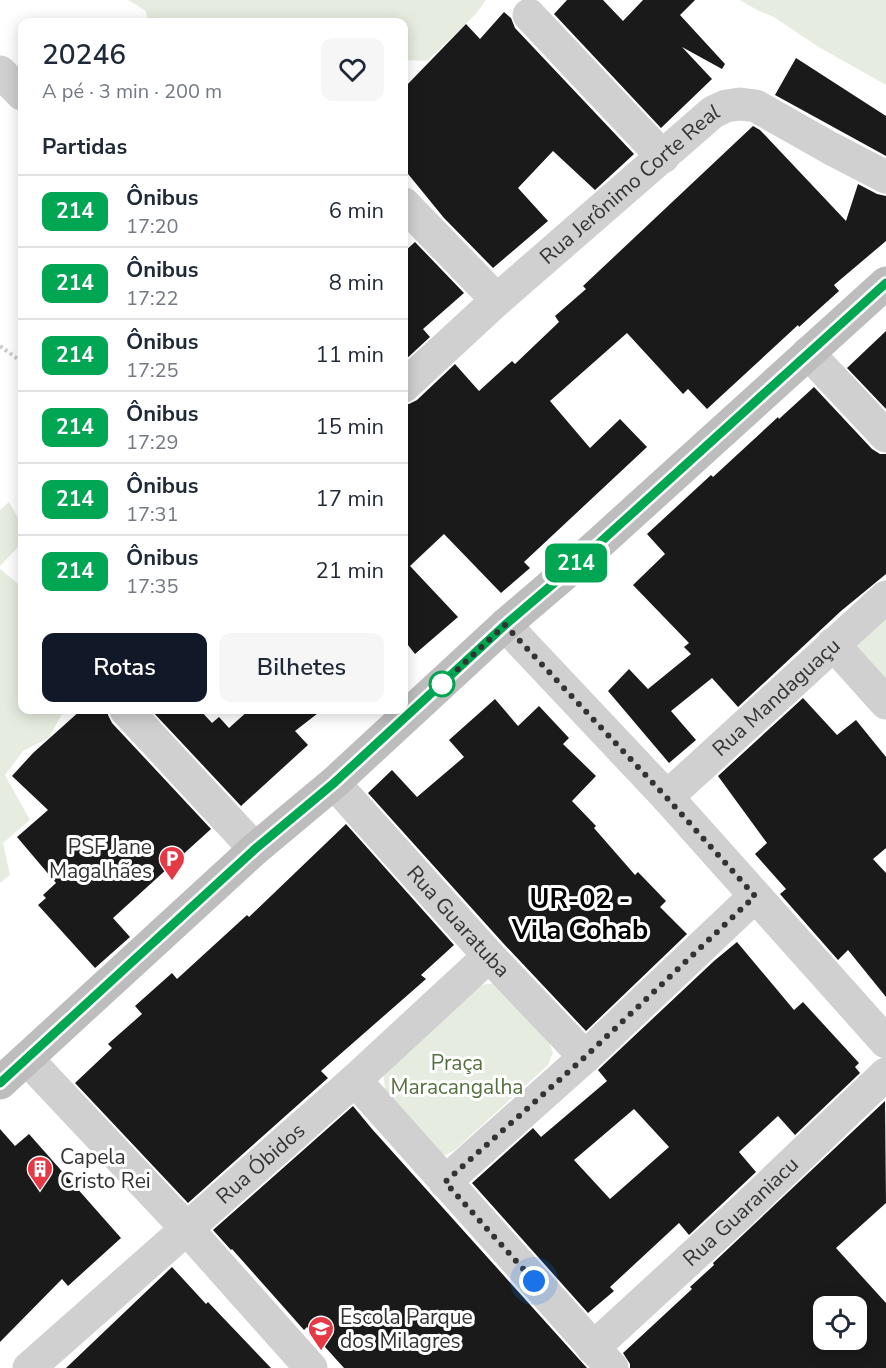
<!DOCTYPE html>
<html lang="pt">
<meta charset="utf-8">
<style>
:root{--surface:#fff;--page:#f6f6f7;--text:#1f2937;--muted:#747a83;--line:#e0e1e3;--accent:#111827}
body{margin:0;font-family:"Nunito Sans",sans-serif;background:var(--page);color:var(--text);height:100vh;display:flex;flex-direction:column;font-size:22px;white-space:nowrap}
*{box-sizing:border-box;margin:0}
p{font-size:20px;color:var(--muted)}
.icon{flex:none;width:33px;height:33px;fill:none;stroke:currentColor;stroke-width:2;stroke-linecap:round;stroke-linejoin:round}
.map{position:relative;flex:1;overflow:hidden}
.details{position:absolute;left:18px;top:18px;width:390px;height:696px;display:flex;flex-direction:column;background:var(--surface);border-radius:12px;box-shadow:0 3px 15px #0003}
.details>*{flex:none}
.badge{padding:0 12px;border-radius:9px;font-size:21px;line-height:39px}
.tools{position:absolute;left:813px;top:1296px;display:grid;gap:12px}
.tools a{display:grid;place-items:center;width:54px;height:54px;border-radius:12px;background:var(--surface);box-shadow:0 3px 15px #0003;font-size:30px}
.you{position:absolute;width:30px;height:30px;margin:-15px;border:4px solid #fff;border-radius:50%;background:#1a73e8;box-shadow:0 0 0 9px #1a73e833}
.map>.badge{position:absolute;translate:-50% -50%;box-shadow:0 0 0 3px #fff}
h2{padding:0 24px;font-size:22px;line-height:54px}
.round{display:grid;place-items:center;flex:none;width:63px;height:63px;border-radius:12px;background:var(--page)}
.head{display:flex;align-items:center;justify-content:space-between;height:102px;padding:0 24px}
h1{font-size:28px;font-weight:600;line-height:45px}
.primary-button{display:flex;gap:12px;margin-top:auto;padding:12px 24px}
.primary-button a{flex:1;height:69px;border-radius:12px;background:var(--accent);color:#fff;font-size:24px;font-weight:600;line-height:69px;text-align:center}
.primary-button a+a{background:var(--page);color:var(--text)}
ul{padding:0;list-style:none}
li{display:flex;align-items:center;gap:18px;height:72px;padding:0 24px;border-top:2px solid var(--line)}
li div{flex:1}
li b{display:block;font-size:22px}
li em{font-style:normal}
li .badge{min-width:66px;font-weight:700;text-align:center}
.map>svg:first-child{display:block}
.green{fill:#e6ecdf}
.building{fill:#1a1a1a;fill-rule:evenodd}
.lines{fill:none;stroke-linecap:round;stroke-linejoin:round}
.path{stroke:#cdcdcd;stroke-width:4;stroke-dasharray:3 3;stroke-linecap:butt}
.street{stroke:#d0d0d0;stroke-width:33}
.secondary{stroke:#bdbdbd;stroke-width:33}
.line-casing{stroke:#fff;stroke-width:14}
.line{stroke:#00a651;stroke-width:9}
.walk{stroke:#333;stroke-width:6;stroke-dasharray:0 10.8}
.stop-dot{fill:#fff;stroke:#00a651;stroke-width:3}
.labels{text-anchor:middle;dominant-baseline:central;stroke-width:6;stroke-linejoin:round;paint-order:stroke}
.street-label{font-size:21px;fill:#333;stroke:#fff}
.poi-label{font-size:21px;fill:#333;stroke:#fff;text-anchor:start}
.park-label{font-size:21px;fill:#56703f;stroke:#fff}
.district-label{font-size:27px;font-weight:bold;fill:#000;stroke:#fff}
</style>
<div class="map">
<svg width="886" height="1368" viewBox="0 0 886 1368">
<rect width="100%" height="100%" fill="#fff"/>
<g class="green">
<path d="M 128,0 L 486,0 L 475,15 L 427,61 L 404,60 L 404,22 L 148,22 L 146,11 Z"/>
<path d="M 740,0 L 886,0 L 886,85 L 817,46 L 774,17 L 757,10 Z"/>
<path d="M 9,502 L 22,525 L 22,543 L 0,566 L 0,510 Z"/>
<path d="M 0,569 L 22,587 L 22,710 L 64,710 L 49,738 L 23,751 L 5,775 L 30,820 L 3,843 L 10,875 L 0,883 Z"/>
<path d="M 886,611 L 886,688 L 851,649 Z"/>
<path d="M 495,983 L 548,1039 L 553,1053 L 548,1065 L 455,1150 L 446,1155 L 439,1154 L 385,1094 L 384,1076 L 389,1064 L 482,985 Z"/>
</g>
<g class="building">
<path d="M 567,0 L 603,0 L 623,21 L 643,0 L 695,0 L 680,15 L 725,64 L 722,69 L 682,47 L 712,79 L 661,128 L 554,14 Z"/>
<path d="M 504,12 L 511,18 L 515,28 L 634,154 L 595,190 L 553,151 L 518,188 L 548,221 L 493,268 L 444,218 L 404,169 L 404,88 L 466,24 L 480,39 Z"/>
<path d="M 796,58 L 886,116 L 886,156 L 775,95 Z"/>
<path d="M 753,126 L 760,130 L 846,221 L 858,184 L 877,194 L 886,196 L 886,241 L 834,285 L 839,291 L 799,327 L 798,325 L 707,409 L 688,389 L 683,394 L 627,333 L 550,401 L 590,448 L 620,419 L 647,447 L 524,562 L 530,568 L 501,593 L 444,534 L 410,566 L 458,617 L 415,654 L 404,640 L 404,404 L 409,404 L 417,400 L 455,364 L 479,391 L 512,361 L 515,364 L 559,322 L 555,316 L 586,289 L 583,286 Z"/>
<path d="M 415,242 L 464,293 L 423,329 L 430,337 L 404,361 L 404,252 Z"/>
<path d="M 886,331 L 886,409 L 847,368 Z"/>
<path d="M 814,387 L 872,449 L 880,454 L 886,454 L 886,574 L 841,611 L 738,707 L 712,678 L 671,711 L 696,740 L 669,763 L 608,691 L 629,669 L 648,689 L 691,654 L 684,647 L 689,643 L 633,585 L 665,554 L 647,534 L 711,475 L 713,477 L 778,417 L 779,419 Z"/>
<path d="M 803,698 L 837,735 L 856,720 L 886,757 L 886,848 L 873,859 L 886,873 L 886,997 L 848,950 L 838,960 L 780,894 L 786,889 L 755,854 L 767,843 L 718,776 Z"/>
<path d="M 495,699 L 518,726 L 539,706 L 569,738 L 563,744 L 596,776 L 572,801 L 596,826 L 594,828 L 635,875 L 638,872 L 666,901 L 660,907 L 687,934 L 586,1031 L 503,943 L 368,793 L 392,770 L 417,797 L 464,757 L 449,740 Z"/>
<path d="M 81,710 L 108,710 L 108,715 L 112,723 L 211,829 L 113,918 L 130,937 L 95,968 L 38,905 L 46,898 L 43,895 L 56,883 L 17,837 L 48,810 L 12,776 L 33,753 Z"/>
<path d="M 151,710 L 200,710 L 212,723 L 219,717 L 229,728 L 249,710 L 322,710 L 295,731 L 308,745 L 241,806 Z"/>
<path d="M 346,824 L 454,945 L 421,975 L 426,979 L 321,1071 L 328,1078 L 188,1203 L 75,1083 L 112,1048 L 108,1044 L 142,1014 L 135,1006 L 172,973 L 177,979 L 247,915 L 249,917 Z"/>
<path d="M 737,942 L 794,1010 L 803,1002 L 859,1063 L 855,1067 L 860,1073 L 795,1135 L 778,1116 L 739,1152 L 756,1172 L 689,1235 L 679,1223 L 610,1287 L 614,1291 L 588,1313 L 472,1183 L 533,1128 L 541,1137 L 607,1081 L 598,1070 L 714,961 ZM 634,1109 L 669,1147 L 610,1199 L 574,1160 Z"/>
<path d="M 885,1101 L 886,1203 L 836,1248 L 886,1303 L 886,1368 L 630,1368 L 630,1364 L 623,1353 L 692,1289 L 690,1287 L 714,1265 L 713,1263 ZM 824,1306 L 856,1306 L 856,1340 L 824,1340 Z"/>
<path d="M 353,1106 L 372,1129 L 587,1368 L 344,1368 L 307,1327 L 304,1330 L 232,1249 L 231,1250 L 213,1230 Z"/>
<path d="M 0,1129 L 15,1146 L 29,1134 L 121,1238 L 68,1286 L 62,1279 L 0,1342 Z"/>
<path d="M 172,1267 L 206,1304 L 208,1302 L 271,1368 L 66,1368 Z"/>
</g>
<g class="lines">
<path class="path" d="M 0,346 L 22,362"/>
<g class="street">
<path d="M 529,15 L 663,157"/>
<path d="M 0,72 L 22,94"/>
<path d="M 404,204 L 497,300"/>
<path d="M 808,353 L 886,436"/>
<path id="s1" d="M 404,386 L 497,300 L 713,112 L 726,106 L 740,104 L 756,106 L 830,148 L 886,177"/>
<path d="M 505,625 L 667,797 L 886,1042"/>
<path d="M 833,644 L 886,703"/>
<path d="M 126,710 L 255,849"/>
<path id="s2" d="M 334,783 L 489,956 L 585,1057"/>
<path id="s3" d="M 667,797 L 886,597"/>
<path d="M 27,1059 L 187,1229 L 311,1368"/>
<path d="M 355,1080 L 612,1368"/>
<path d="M 445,1182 L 585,1057 L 755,896"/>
<path id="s4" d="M 593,1348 L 739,1214 L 886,1074"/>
<path id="s5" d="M 29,1368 L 355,1080 L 489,956"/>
</g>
<path class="secondary" d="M 0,1083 L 255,849 L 334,783 L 505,625 L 574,566 L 886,283"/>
</g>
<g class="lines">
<defs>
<path id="line" d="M 0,1083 L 255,849 L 334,783 L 505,625 L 574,566 L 886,283"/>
</defs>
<use href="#line" class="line-casing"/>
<use href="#line" class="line"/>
<path class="walk" d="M 442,684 L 505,625 L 667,798 L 755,896 L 585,1057 L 445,1182 L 534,1281"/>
</g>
<defs>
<symbol id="parking-pin" viewBox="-11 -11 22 30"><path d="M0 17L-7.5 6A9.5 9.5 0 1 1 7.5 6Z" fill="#e63946" stroke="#fff"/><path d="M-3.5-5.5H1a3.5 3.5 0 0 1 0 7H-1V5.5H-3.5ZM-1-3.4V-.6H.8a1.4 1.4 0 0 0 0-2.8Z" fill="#fff"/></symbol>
<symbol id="building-pin" viewBox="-11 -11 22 30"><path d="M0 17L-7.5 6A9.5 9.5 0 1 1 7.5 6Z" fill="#e63946" stroke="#fff"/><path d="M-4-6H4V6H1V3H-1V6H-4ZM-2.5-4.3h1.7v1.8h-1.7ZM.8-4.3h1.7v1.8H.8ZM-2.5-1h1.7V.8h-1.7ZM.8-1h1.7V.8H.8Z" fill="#fff"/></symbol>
<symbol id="school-pin" viewBox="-11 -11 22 30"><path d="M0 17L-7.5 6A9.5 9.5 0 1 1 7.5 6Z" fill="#e63946" stroke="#fff"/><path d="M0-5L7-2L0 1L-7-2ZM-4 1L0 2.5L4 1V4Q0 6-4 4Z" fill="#fff"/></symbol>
</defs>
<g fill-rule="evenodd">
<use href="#parking-pin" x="157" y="844" width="30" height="40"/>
<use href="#building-pin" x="25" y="1154" width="30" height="40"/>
<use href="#school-pin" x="306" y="1314" width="30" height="40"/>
</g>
<circle class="stop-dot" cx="442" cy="684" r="12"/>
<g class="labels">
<g class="street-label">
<text stroke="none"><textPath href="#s1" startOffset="303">Rua Jerônimo Corte Real</textPath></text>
<text stroke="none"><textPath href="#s3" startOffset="148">Rua Mandaguaçu</textPath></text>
<text stroke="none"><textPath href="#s2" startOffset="186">Rua Guaratuba</textPath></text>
<text stroke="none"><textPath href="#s5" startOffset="309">Rua Óbidos</textPath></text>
<text stroke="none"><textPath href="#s4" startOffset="201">Rua Guaraniacu</textPath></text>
</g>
<g class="poi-label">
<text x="152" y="847" text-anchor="end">PSF Jane<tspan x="152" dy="24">Magalhães</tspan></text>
<text x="60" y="1157">Capela<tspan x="60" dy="24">Cristo Rei</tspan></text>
<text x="340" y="1317">Escola Parque<tspan x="340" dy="24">dos Milagres</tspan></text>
</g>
<g class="park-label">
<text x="457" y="1063">Praça<tspan x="457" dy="24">Maracangalha</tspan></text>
</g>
<g class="district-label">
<text x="580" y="899">UR-02 -<tspan x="580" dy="31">Vila Cohab</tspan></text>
</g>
</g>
</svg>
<div class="tools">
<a><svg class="icon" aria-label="locate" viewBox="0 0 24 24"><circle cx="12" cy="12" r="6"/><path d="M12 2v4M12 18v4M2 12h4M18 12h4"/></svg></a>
</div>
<div class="you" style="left:534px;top:1281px"></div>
<b class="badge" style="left:576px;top:563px;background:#00a651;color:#fff">214</b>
<section class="details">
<div class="head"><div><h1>20246</h1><p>A pé · 3 min · 200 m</p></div><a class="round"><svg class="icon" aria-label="heart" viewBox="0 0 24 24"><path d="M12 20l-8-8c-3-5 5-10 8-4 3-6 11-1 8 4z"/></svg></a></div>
<h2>Partidas</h2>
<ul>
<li><span class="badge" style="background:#00a651;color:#fff">214</span><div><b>Ônibus</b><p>17:20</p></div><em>6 min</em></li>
<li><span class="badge" style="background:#00a651;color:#fff">214</span><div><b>Ônibus</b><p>17:22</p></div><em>8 min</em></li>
<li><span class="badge" style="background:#00a651;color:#fff">214</span><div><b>Ônibus</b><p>17:25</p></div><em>11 min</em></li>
<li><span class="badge" style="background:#00a651;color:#fff">214</span><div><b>Ônibus</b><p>17:29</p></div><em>15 min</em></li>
<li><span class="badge" style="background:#00a651;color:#fff">214</span><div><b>Ônibus</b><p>17:31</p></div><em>17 min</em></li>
<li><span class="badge" style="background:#00a651;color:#fff">214</span><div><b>Ônibus</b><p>17:35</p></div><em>21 min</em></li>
</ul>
<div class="primary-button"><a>Rotas</a><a>Bilhetes</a></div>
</section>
</div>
